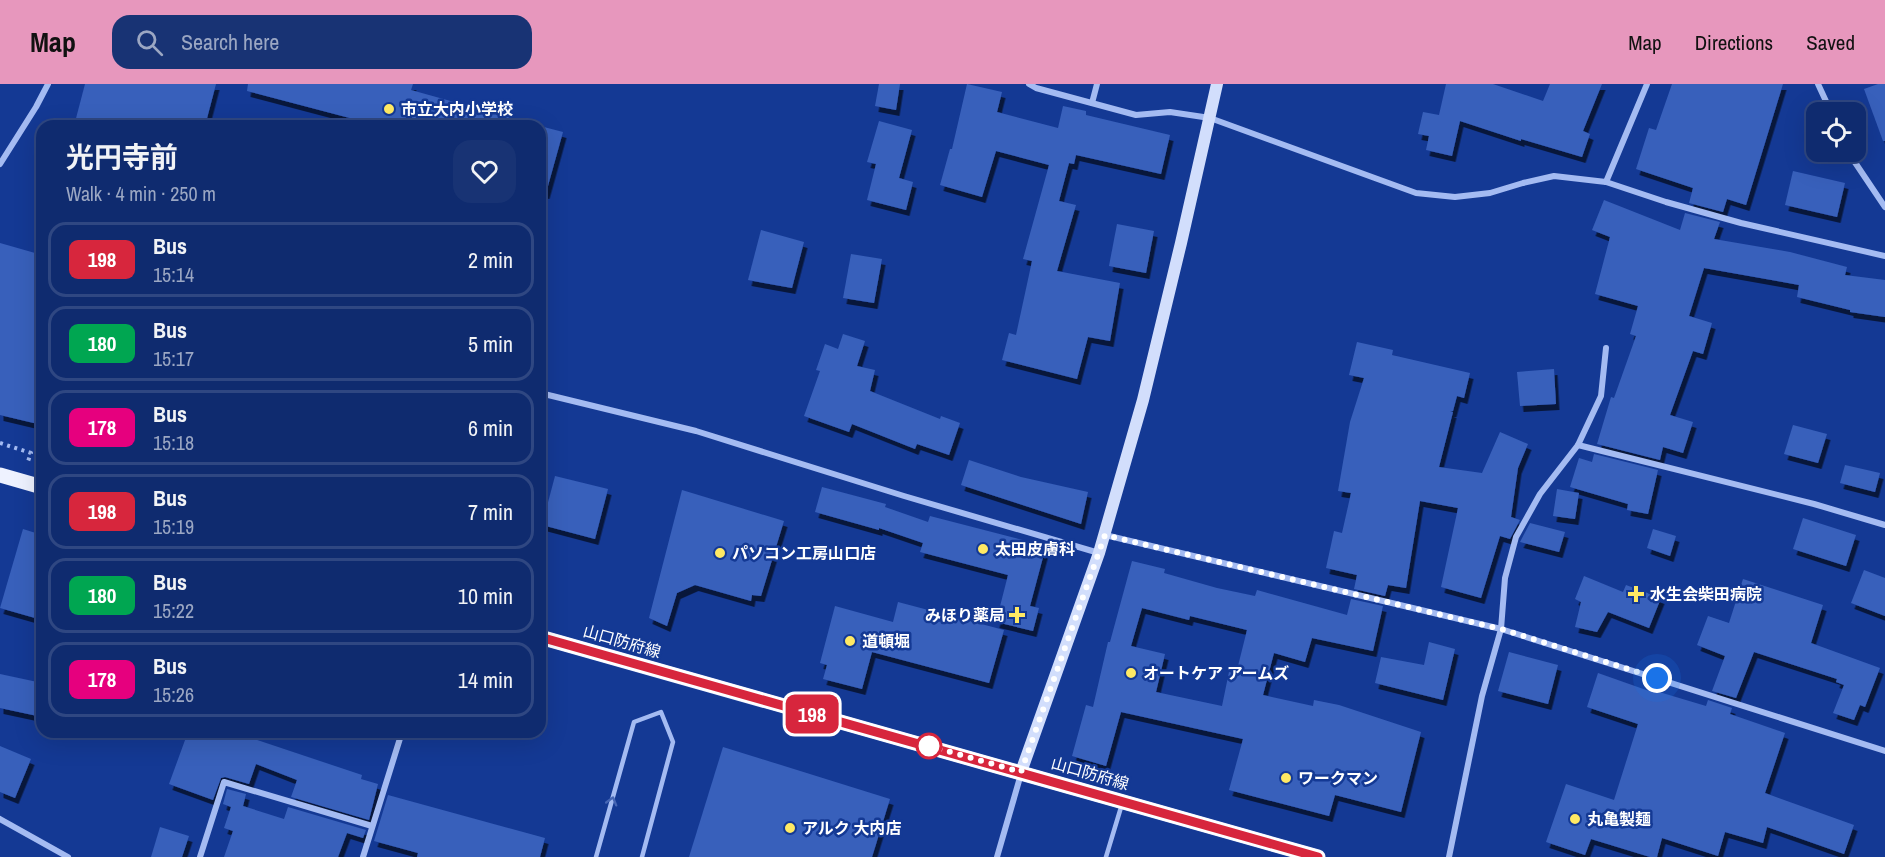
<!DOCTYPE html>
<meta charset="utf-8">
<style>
:root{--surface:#0f2b6f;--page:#183374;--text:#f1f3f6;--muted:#9ba7c3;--line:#2f4782;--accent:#e797bd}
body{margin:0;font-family:"Archivo Narrow","Noto Sans JP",sans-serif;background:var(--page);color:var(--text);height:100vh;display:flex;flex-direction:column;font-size:22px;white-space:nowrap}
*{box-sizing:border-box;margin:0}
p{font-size:20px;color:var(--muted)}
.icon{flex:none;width:33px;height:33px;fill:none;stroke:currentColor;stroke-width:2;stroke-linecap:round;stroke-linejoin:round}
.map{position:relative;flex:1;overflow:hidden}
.panel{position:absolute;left:36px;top:36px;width:510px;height:618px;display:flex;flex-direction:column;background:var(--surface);border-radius:18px;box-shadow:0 6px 24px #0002,0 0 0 2px var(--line)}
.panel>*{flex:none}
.badge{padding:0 12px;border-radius:9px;font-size:21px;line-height:39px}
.fabs{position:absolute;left:1806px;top:18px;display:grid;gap:12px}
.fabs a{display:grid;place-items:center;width:60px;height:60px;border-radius:12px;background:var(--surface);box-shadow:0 6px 24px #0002,0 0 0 2px var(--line);font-size:30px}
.you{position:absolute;width:30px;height:30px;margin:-15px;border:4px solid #fff;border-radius:50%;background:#1a73e8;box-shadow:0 0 0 9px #1a73e833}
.map>.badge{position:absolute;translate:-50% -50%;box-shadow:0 0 0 3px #fff}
.round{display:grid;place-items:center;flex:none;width:63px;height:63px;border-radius:18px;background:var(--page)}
.head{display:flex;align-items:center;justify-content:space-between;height:102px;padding:0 30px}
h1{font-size:28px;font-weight:700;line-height:45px}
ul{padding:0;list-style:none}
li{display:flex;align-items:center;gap:18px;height:75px;margin:0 12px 9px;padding:0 18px;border:3px solid var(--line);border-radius:18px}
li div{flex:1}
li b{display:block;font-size:22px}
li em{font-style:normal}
li .badge{min-width:66px;font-weight:700;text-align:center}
header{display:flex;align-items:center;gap:36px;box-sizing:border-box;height:84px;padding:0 30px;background:var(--accent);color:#111}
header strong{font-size:28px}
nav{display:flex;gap:33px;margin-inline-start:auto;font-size:21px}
.search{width:420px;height:54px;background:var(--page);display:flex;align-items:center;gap:15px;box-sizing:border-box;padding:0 21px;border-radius:18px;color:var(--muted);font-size:22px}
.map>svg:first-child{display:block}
.building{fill:#3860bb;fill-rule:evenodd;filter:url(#shadow)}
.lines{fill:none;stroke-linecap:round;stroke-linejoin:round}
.path{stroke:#a4bbf2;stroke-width:4;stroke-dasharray:3 4.5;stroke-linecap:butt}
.lane{stroke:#a4bbf2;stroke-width:4.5}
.street{stroke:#a4bbf2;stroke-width:6}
.secondary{stroke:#d2defc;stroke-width:12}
.primary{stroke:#eef2ff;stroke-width:15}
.oneway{stroke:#4666b5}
.line-casing{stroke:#fff;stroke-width:14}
.line{stroke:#d7263d;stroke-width:9}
.walk{stroke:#fff;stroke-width:6;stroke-dasharray:0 10.8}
.poi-dot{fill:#ffe964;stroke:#143994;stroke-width:2}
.stop-dot{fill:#fff;stroke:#d7263d;stroke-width:3}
.labels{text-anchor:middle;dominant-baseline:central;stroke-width:5;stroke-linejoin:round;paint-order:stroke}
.poi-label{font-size:16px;font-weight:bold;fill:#fff;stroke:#143994;text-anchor:start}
.street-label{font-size:16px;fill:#fff;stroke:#143994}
</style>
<header>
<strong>Map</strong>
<div class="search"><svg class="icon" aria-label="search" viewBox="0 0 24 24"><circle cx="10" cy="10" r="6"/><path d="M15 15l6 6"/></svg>Search here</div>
<nav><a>Map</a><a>Directions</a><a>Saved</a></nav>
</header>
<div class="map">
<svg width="1885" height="773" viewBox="0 0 1885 773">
<defs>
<filter id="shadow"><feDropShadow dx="3.5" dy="6" stdDeviation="0" flood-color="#0009"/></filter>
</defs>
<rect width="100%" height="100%" fill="#143994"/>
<g class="building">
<path d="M 85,0 L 216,0 L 205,42 L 74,42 Z"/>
<path d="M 248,0 L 413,0 L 411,6 L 519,36 L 518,42 L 380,42 L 247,7 Z"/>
<path d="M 879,0 L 900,0 L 896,26 L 875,22 Z"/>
<path d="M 967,0 L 1002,8 L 997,28 L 1058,44 L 1063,22 L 1086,27 L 1086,31 L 1170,51 L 1161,90 L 1076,71 L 1074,80 L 1069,79 L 1059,117 L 1076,121 L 1057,187 L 1120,199 L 1110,257 L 1088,253 L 1077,295 L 1002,276 L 1009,249 L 1016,251 L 1032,177 L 1023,175 L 1049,81 L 996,67 L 982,113 L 940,101 L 950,65 L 952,65 Z"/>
<path d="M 1446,0 L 1493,0 L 1543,17 L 1550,0 L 1602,0 L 1583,47 L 1590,50 L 1582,73 L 1521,55 L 1521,57 L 1460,37 L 1452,72 L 1426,66 L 1429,52 L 1418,50 L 1423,28 L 1439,31 Z"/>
<path d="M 1672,0 L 1783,0 L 1746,121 L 1727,115 L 1723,128 L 1689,119 L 1693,104 L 1636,85 L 1649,44 L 1656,46 Z"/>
<path d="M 1878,0 L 1885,0 L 1885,57 L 1883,57 L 1864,5 Z"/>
<path d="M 879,37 L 912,46 L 899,94 L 913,98 L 906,126 L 867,116 L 876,80 L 867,78 Z"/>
<path d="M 540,42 L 563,48 L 546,109 L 540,108 Z"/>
<path d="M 1793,87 L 1845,99 L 1837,133 L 1785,121 Z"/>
<path d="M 1604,116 L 1680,146 L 1685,129 L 1720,138 L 1714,155 L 1790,168 L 1847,183 L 1845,191 L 1885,196 L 1885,233 L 1850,228 L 1850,226 L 1797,213 L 1799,201 L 1704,184 L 1689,232 L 1712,239 L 1703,270 L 1693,267 L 1670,331 L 1693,338 L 1683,369 L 1663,363 L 1660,376 L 1597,360 L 1611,313 L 1614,314 L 1636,252 L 1630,250 L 1638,222 L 1595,210 L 1610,153 L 1592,146 Z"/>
<path d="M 1117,140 L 1154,147 L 1146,189 L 1109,182 Z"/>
<path d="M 761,146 L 804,158 L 792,204 L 748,196 Z"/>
<path d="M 0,159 L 42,171 L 42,341 L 0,331 Z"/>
<path d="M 851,170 L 882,175 L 874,219 L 843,214 Z"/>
<path d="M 843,250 L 865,257 L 857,282 L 875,286 L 870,307 L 940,335 L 941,332 L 960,339 L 949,371 L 917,360 L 915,365 L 852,340 L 849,348 L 804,332 L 820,287 L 816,286 L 825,260 L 838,265 Z"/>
<path d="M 1357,258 L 1393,266 L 1392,271 L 1470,289 L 1464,314 L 1457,312 L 1453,327 L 1450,327 L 1453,328 L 1439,383 L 1482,389 L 1500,348 L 1528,360 L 1518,384 L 1511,433 L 1520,436 L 1510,455 L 1500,452 L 1481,514 L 1441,503 L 1458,424 L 1420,417 L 1406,504 L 1388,501 L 1385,512 L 1354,505 L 1357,491 L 1326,484 L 1334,447 L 1342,449 L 1351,409 L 1338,407 L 1350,338 L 1364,294 L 1349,291 Z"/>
<path d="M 1554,285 L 1556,320 L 1520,322 L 1517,288 Z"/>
<path d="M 1793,341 L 1827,350 L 1818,379 L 1784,370 Z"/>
<path d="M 1594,370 L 1658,386 L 1648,430 L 1627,426 L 1628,420 L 1570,403 L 1579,374 L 1592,378 Z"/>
<path d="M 969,376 L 1021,393 L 1088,408 L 1081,440 L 961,401 Z"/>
<path d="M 1845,381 L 1880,389 L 1875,408 L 1840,399 Z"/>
<path d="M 555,392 L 608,405 L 595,455 L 542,441 Z"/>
<path d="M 822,403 L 886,420 L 885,423 L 928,438 L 930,432 L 1046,462 L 1030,522 L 1039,524 L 1033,547 L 996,538 L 1008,491 L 920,468 L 923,459 L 879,444 L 879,446 L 815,428 Z"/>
<path d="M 1557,405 L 1579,409 L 1575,435 L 1553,432 Z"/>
<path d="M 682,406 L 784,437 L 761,512 L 752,511 L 751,517 L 695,501 L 677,509 L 667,542 L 649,534 Z"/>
<path d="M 1803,434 L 1856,451 L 1846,482 L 1793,465 Z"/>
<path d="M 1530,439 L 1565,448 L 1559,468 L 1520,458 Z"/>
<path d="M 23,445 L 42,451 L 42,536 L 0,524 Z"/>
<path d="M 1653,445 L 1676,452 L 1670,472 L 1647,464 Z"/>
<path d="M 1132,477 L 1165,485 L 1164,489 L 1217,504 L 1255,512 L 1257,506 L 1347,531 L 1351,515 L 1383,522 L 1373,567 L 1312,554 L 1305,578 L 1274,569 L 1263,611 L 1313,622 L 1314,616 L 1339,621 L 1421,648 L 1401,728 L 1335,711 L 1329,732 L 1229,706 L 1243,655 L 1121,628 L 1106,682 L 1072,672 L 1086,621 L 1093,623 L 1108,558 L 1110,558 ZM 1142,524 L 1189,536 L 1190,532 L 1247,546 L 1236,590 L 1229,588 L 1222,622 L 1156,608 L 1165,570 L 1131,562 Z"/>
<path d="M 1864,486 L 1885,494 L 1885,532 L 1851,519 Z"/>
<path d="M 1584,492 L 1623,508 L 1626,501 L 1661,514 L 1649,544 L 1608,528 L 1597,548 L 1575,543 L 1581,518 L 1575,515 Z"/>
<path d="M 1743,495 L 1823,521 L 1811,559 L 1880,584 L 1865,623 L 1860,621 L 1854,636 L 1833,629 L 1844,601 L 1836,598 L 1837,595 L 1754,568 L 1736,614 L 1712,607 L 1725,572 L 1697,561 L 1708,532 L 1729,539 Z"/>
<path d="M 898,518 L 1004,546 L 989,599 L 872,568 L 862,605 L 823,595 L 827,581 L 820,579 L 835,522 L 893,538 Z"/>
<path d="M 1429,558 L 1455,565 L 1443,616 L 1375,599 L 1381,573 L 1424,581 Z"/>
<path d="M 1509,568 L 1558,581 L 1548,620 L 1498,607 Z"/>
<path d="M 1598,589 L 1649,607 L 1649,605 L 1706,622 L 1708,616 L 1732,624 L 1730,630 L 1785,649 L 1765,709 L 1854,741 L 1844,770 L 1767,743 L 1763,759 L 1725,748 L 1718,772 L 1662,754 L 1657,773 L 1650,773 L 1591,755 L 1585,771 L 1546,758 L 1566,700 L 1614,716 L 1638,640 L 1587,623 Z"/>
<path d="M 0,590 L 42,599 L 42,633 L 0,624 Z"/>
<path d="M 188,648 L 249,648 L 248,653 L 362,691 L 361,695 L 378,700 L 369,736 L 291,713 L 297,696 L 256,680 L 249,700 L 225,693 L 221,694 L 213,716 L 169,700 Z"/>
<path d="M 0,662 L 31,675 L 15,714 L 0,708 Z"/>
<path d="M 723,663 L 890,715 L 872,773 L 689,773 Z"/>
<path d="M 227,705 L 246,710 L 243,722 L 284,735 L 288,723 L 366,746 L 363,754 L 347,749 L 338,773 L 224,773 L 233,747 L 224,744 L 231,723 L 223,720 Z"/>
<path d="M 388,711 L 545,754 L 540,773 L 417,773 L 418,769 L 374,757 Z"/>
<path d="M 160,743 L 189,752 L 182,773 L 151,773 Z"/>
</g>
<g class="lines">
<path class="path" d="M 0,359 L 31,369 L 27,380"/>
<g class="lane">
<path d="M 596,773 L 634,638 L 661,628 L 673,658 L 642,773"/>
<path d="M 1106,773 L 1122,720"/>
</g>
<g class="street">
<path d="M 1029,0 L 1036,4 L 1136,31 L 1170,28 L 1210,34 L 1416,109 L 1455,113 L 1490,109 L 1523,99 L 1554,92 L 1606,98 L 1666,118 L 1741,139 L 1885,172"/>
<path d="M 1818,0 L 1831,28"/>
<path d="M 1092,19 L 1097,0"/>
<path d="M 1848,68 L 1885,123"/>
<path d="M 0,80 L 36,23 L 48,0"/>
<path d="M 1606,98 L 1647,0"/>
<path d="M 540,309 L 696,347 L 904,412 L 1099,469"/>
<path d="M 1578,361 L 1814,420 L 1885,441"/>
<path d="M 1105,451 L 1501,545 L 1885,667"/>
<path d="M 0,735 L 68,773"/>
<path d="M 200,773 L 224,698 L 372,742"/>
<path d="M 363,773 L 402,648"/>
<path d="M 997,773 L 1021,690"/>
<path d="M 1449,773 L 1482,612 L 1501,545 L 1505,494 L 1516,453 L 1540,410 L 1578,361 L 1601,312 L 1606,264"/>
</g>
<path class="secondary" d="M 1021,688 L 1099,469 L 1143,316 L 1181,159 L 1217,0"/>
<g class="primary">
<path d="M 0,391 L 42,403"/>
<path d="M 540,553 L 1318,773"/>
</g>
</g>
<defs><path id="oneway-chevron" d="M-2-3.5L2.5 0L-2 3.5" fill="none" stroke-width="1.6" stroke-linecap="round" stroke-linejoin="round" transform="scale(1.5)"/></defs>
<use class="oneway" href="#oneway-chevron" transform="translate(612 717) rotate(-74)"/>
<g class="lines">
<defs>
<path id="line" d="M 540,553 L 1318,773"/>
</defs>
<use href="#line" class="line-casing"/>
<use href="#line" class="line"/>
<path class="walk" d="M 929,662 L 1021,688 L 1105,451 L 1501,545 L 1657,594"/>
</g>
<g class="poi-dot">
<circle cx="389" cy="25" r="6"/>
<circle cx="983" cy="465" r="6"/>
<circle cx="720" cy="469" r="6"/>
<path d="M1633 501h6v6h6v6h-6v6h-6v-6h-6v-6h6z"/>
<path d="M1014 522h6v6h6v6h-6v6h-6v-6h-6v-6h6z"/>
<circle cx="850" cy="557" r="6"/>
<circle cx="1131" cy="589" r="6"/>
<circle cx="1286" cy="694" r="6"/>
<circle cx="1575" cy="735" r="6"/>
<circle cx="790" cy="744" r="6"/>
</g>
<circle class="stop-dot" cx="929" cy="662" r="12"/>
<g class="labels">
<g class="poi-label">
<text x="401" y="25">市立大内小学校</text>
<text x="995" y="465">太田皮膚科</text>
<text x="732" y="469">パソコン工房山口店</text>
<text x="1650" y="510">水生会柴田病院</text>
<text x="1005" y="531" text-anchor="end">みほり薬局</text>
<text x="862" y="557">道頓堀</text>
<text x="1143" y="589">オートケア アームズ</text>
<text x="1298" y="694">ワークマン</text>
<text x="1587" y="735">丸亀製麺</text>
<text x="802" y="744">アルク 大内店</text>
</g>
<g class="street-label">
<text transform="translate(622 557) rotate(16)">山口防府線</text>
<text transform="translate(1090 689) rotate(16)">山口防府線</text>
</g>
</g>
</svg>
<div class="fabs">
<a><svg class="icon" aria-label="locate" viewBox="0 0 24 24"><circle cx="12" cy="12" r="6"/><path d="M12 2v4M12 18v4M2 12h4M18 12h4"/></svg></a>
</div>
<div class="you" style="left:1657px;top:594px"></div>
<b class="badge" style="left:812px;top:630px;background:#d7263d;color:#fff">198</b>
<section class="panel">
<div class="head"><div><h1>光円寺前</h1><p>Walk · 4 min · 250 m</p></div><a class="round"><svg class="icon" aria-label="heart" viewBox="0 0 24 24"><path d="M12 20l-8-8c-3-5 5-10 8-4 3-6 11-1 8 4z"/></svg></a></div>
<ul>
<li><span class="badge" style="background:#d7263d;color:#fff">198</span><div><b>Bus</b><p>15:14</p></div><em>2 min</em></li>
<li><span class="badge" style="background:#00a651;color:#fff">180</span><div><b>Bus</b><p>15:17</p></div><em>5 min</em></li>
<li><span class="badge" style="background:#e6007e;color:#fff">178</span><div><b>Bus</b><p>15:18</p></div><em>6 min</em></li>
<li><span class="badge" style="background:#d7263d;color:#fff">198</span><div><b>Bus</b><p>15:19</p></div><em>7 min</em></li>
<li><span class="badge" style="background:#00a651;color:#fff">180</span><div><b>Bus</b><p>15:22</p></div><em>10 min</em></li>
<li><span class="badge" style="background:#e6007e;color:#fff">178</span><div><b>Bus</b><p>15:26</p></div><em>14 min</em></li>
</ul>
</section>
</div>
